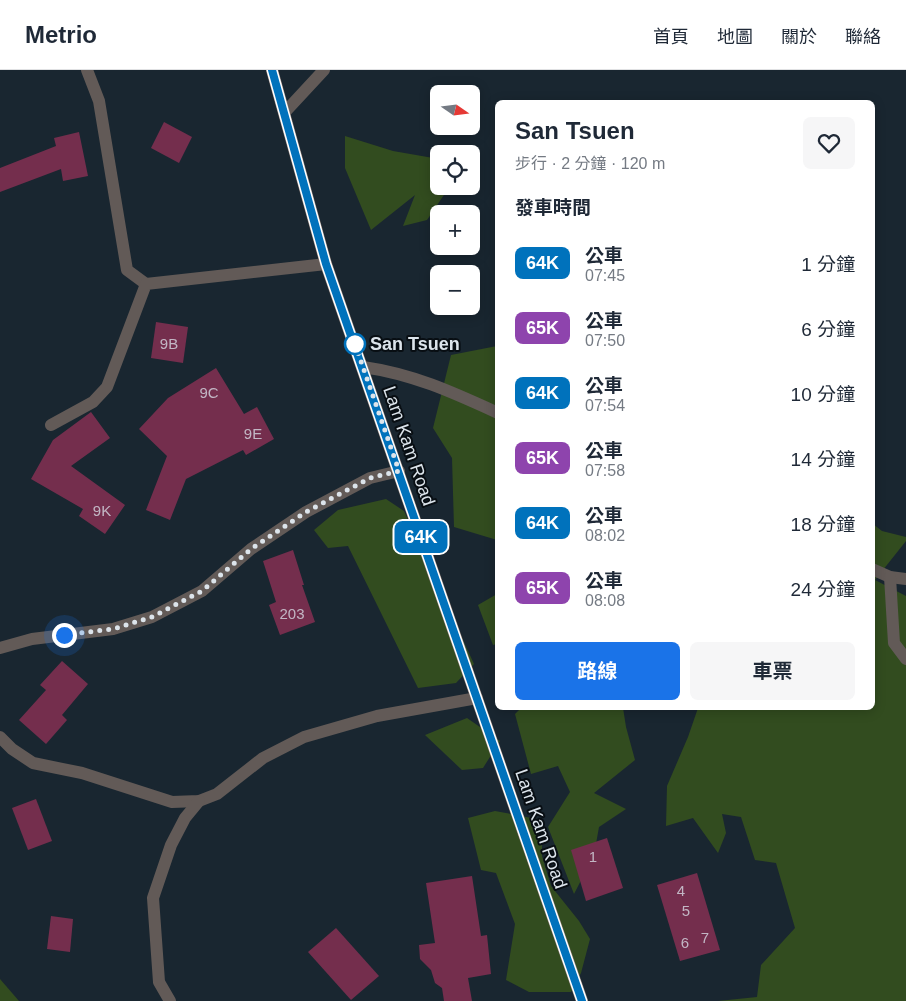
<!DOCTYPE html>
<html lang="zh-TW">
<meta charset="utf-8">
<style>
:root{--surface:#fff;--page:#f6f6f7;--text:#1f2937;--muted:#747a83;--line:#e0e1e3;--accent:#1a73e8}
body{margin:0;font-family:Helvetica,"Noto Sans TC",sans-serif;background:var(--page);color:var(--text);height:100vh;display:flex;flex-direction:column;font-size:19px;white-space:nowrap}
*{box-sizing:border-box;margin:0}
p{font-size:16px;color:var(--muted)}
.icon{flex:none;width:28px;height:28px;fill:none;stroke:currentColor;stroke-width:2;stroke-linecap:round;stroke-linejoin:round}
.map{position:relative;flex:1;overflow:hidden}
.side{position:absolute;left:495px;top:30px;width:380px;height:610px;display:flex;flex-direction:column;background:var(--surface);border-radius:8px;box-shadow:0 2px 12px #0003}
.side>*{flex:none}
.badge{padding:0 10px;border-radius:8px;font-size:18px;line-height:32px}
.needle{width:32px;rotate:104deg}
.controls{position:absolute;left:430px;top:15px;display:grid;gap:10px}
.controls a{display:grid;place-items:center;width:50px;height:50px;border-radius:8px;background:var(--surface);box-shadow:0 2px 12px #0003;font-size:25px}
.you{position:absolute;width:25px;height:25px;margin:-12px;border:4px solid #fff;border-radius:50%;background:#1a73e8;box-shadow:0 0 0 8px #1a73e833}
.map>.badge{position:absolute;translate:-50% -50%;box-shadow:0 0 0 2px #fff}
h2{padding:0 20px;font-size:19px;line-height:45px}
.round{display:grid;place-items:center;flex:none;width:52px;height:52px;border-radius:8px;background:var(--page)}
.overview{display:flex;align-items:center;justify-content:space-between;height:85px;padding:0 20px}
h1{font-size:24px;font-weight:700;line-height:38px}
.cta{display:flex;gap:10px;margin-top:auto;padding:10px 20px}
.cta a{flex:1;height:58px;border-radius:8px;background:var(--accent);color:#fff;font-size:20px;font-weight:700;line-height:58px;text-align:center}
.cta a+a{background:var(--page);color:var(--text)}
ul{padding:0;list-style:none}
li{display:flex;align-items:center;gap:15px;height:65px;padding:0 20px}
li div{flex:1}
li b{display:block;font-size:19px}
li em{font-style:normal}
li .badge{min-width:55px;font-weight:700;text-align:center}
header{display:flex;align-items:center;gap:30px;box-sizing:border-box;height:70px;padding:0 25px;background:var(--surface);border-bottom:1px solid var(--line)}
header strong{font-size:24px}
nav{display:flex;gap:28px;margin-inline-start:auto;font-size:18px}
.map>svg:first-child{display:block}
.green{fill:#324c1f}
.building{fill:#742e4d}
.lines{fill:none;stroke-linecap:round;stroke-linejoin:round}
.service{stroke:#625a57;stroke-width:12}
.secondary{stroke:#857873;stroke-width:12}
.line-casing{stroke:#fff;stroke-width:11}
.line{stroke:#0072bc;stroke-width:8}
.walk{stroke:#dce4eb;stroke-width:5;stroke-dasharray:0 9}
.stop-dot{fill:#fff;stroke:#0072bc;stroke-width:2.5}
.labels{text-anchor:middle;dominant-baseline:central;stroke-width:4;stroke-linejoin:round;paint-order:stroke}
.number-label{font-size:15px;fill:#c2b6c4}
.stop-label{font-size:18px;font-weight:bold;fill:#dce4eb;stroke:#080e13;text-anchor:start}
.street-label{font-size:18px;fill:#dce4eb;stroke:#080e13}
</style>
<header>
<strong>Metrio</strong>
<nav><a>首頁</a><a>地圖</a><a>關於</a><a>聯絡</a></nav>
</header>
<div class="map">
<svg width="906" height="931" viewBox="0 0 906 931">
<rect width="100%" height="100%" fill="#192630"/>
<g class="green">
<path d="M 345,66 L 393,81 L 439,89 L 439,116 L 450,116 L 427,150 L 403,156 L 415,125 L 371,160 L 345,98 Z"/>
<path d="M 497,276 L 497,470 L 454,457 L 452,388 L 433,358 L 451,285 Z"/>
<path d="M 386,429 L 404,441 L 474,594 L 456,613 L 418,618 L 348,476 L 328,478 L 314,460 L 338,440 Z"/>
<path d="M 873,454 L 882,461 L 906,467 L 906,471 L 875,510 L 906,526 L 906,931 L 718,931 L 757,927 L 761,895 L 795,858 L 776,793 L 755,790 L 741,747 L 722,744 L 726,763 L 718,783 L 693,748 L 666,756 L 667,716 L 688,667 L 698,638 L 872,638 Z"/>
<path d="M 497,524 L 497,574 L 493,575 L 478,535 Z"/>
<path d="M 521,638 L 623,638 L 626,657 L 635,690 L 594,723 L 626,739 L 599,757 L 594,785 L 574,824 L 548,757 L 570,722 L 558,696 L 531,704 L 515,644 Z"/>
<path d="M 467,648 L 500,671 L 483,698 L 462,700 L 425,665 Z"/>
<path d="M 495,741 L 542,750 L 542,786 L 551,816 L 579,851 L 590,869 L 581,903 L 571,922 L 529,922 L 506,910 L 515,854 L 496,803 L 481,800 L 468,748 Z"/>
<path d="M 0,909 L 19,931 L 0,931 Z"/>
</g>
<g class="building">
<path d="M 164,52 L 192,67 L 179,93 L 151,78 Z"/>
<path d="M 79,62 L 88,106 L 63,111 L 61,99 L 0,122 L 0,98 L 56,76 L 54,68 Z"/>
<path d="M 156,252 L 188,257 L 183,293 L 151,288 Z"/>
<path d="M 216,298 L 244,344 L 257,337 L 274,369 L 246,385 L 243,380 L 186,409 L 170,450 L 146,440 L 167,386 L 139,359 L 168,328 Z"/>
<path d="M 91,342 L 110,368 L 71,396 L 125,435 L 105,464 L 79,446 L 83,439 L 31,409 L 53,370 Z"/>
<path d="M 293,480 L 304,515 L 302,515 L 315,552 L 280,565 L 269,535 L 276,532 L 263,491 Z"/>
<path d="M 62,591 L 88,614 L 62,645 L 67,650 L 46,674 L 19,650 L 46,620 L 40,615 Z"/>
<path d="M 36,729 L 52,771 L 28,780 L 12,738 Z"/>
<path d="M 607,768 L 623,818 L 586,831 L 571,780 Z"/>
<path d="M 697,803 L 720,880 L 680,891 L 657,815 Z"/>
<path d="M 472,806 L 481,866 L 487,865 L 491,904 L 468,908 L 472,931 L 444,931 L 442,918 L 435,913 L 431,900 L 420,889 L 419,875 L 435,873 L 426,813 Z"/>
<path d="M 51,846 L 73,849 L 70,882 L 47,879 Z"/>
<path d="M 336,858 L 379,906 L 351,930 L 308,882 Z"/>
</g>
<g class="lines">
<g class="service">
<path d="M 87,0 L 99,31 L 127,200 L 146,214"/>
<path d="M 285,42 L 324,0"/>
<path d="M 363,297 C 413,304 452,322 498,343"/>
<path d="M 51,355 L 93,332 L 107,317 L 146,214 L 326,194"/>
<path d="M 872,499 L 890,507 L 906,509"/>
<path d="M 890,507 L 894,573 L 906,589"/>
<path d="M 0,578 L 32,569 L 113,559 L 152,547 L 202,521 L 251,479 L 306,442 L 370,408 L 399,401"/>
<path d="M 0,667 L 12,679 L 33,693 L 82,703 L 172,732 L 199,731 L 217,724 L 263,688 L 304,667 L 377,646 L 477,628"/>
<path d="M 170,931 L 159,912 L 153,828 L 171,775 L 185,748 L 199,731"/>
</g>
<path class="secondary" d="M 272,0 L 326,194 L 582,931"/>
</g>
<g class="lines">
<defs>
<path id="line" d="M 272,0 L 326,194 L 582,931"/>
</defs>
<use href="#line" class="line-casing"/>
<use href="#line" class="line"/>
<path class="walk" d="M 64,565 L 113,559 L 152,547 L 202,521 L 251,479 L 306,442 L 370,408 L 399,401 L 355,274"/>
</g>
<circle class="stop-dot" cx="355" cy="274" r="10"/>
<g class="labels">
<g class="number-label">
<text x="169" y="273">9B</text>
<text x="209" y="322">9C</text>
<text x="253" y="363">9E</text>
<text x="102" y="440">9K</text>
<text x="292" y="543">203</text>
<text x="593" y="786">1</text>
<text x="681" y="820">4</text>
<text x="686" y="840">5</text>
<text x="705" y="867">7</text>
<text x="685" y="872">6</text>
</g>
<g class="stop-label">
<text x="370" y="274">San Tsuen</text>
</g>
<g class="street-label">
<text transform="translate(409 376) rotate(71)">Lam Kam Road</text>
<text transform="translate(541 759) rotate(71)">Lam Kam Road</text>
</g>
</g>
</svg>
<div class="controls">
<a><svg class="needle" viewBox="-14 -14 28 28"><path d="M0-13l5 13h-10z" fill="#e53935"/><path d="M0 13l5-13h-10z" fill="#747a83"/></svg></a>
<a><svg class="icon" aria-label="locate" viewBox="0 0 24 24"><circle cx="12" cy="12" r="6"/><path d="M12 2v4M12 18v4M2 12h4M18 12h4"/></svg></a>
<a>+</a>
<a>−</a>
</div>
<div class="you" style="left:64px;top:565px"></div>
<b class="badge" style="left:421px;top:467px;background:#0072bc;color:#fff">64K</b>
<section class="side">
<div class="overview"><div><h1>San Tsuen</h1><p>步行 · 2 分鐘 · 120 m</p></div><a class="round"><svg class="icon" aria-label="heart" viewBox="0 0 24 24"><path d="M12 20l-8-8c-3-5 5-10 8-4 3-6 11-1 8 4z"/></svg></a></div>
<h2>發車時間</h2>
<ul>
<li><span class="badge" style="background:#0072bc;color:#fff">64K</span><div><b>公車</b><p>07:45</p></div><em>1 分鐘</em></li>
<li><span class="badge" style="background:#8e44ad;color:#fff">65K</span><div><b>公車</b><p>07:50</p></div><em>6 分鐘</em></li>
<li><span class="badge" style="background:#0072bc;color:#fff">64K</span><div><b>公車</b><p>07:54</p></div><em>10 分鐘</em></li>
<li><span class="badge" style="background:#8e44ad;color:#fff">65K</span><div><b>公車</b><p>07:58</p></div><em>14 分鐘</em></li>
<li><span class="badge" style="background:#0072bc;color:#fff">64K</span><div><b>公車</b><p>08:02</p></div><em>18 分鐘</em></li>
<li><span class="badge" style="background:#8e44ad;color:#fff">65K</span><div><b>公車</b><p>08:08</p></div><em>24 分鐘</em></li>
</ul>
<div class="cta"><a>路線</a><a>車票</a></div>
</section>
</div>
